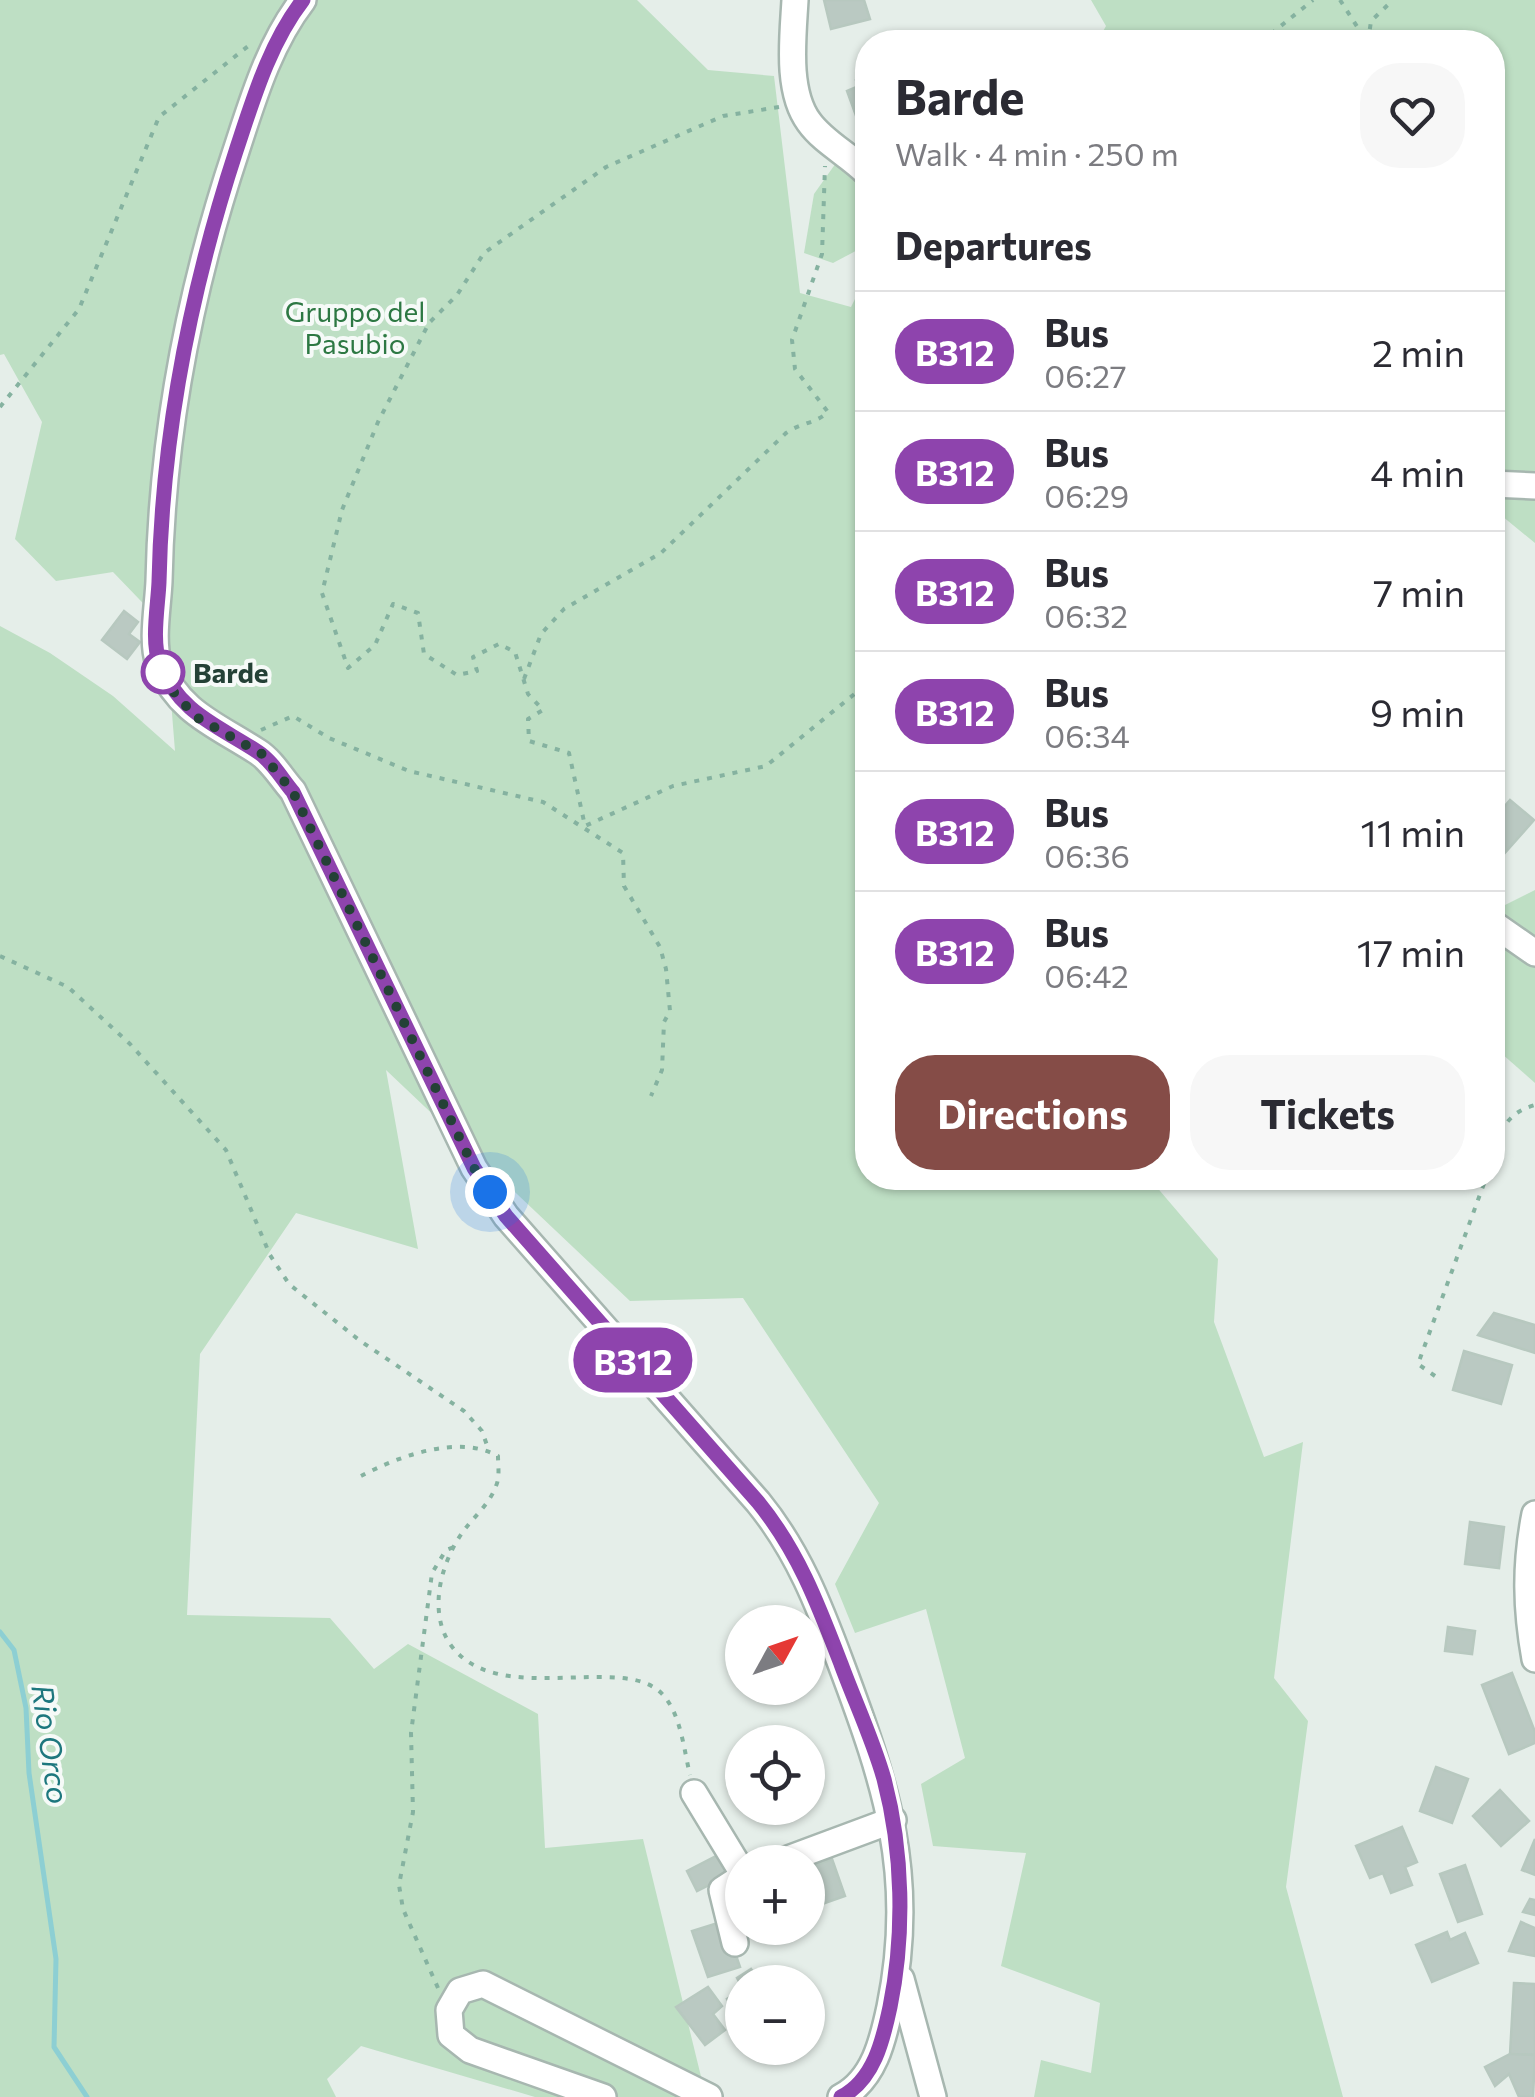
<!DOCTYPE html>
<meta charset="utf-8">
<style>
:root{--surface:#fff;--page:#f7f7f7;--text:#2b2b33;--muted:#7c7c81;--line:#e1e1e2;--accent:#854c47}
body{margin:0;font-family:Commissioner,sans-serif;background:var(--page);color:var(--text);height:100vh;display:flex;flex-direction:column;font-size:38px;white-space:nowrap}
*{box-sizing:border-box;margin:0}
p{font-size:32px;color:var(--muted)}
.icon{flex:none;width:55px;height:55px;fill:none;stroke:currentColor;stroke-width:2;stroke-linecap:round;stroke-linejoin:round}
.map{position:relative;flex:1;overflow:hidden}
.drawer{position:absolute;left:855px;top:30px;width:650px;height:1160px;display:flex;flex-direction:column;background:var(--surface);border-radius:40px;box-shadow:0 2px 8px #0004}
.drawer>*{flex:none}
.badge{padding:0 20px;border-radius:32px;font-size:35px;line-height:65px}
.needle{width:65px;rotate:50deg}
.buttons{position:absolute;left:725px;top:1605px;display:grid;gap:20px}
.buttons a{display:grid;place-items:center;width:100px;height:100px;border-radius:50%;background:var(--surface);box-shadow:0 2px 8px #0004;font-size:50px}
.you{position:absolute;width:50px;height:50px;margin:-25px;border:8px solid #fff;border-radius:50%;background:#1a73e8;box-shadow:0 0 0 15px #1a73e833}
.map>.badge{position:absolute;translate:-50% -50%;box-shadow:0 0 0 5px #fff}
h2{padding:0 40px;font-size:38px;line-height:90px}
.round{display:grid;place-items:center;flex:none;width:105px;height:105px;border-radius:40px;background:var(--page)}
.headline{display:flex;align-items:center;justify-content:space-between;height:170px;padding:0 40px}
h1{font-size:48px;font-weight:700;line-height:75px}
.cta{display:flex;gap:20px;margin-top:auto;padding:20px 40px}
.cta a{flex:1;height:115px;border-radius:40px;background:var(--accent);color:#fff;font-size:40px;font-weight:700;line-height:115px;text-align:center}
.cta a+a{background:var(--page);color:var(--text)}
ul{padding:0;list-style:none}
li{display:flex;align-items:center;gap:30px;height:120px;padding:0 40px;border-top:2px solid var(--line)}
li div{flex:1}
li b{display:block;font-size:38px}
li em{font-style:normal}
li .badge{min-width:110px;font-weight:700;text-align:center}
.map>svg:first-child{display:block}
.green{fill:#bedfc4}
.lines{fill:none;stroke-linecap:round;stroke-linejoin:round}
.stream{stroke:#8dcfd3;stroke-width:5}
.building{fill:#bac9c2;stroke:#b7c8bf;stroke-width:2.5}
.minor-casing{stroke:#a7b7b0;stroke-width:30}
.path{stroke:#85b2a0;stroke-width:4;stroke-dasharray:5 8;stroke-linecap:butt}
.minor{stroke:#fff;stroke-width:25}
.line-casing{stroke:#fff;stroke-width:22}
.line{stroke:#8e44ad;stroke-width:15}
.walk{stroke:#244136;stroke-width:10;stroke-dasharray:0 18}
.stop-dot{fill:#fff;stroke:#8e44ad;stroke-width:5}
.labels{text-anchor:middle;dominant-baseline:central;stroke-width:8;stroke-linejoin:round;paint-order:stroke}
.park-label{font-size:28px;fill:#2d7843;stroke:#f6faf8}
.stop-label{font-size:28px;font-weight:bold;fill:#244136;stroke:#f6faf8;text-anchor:start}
.water-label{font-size:30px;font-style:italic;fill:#1d777e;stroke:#f6faf8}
</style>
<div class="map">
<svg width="1535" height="2097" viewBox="0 0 1535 2097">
<rect width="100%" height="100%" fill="#e5eee9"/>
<g class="green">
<path d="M 0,0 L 637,0 L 708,70 L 774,76 L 800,293 L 851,307 L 867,275 L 868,1178 L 1149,1178 L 1218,1259 L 1214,1322 L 1264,1457 L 1303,1442 L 1274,1678 L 1308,1721 L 1286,1887 L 1343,2097 L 1034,2097 L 1041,2060 L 1091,2073 L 1100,2003 L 1001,1966 L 1026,1853 L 933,1846 L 921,1784 L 965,1758 L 926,1609 L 855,1633 L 835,1584 L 879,1503 L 743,1298 L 630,1301 L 386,1070 L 418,1249 L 296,1213 L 200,1354 L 187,1615 L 330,1618 L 374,1669 L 408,1644 L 538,1714 L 545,1848 L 643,1839 L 706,2097 L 535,2097 L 361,2046 L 327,2079 L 336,2097 L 0,2097 L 0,626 L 50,653 L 113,696 L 175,751 L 165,626 L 113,572 L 56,581 L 15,539 L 42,422 L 4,354 L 0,355 Z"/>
<path d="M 1091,0 L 1535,0 L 1535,543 L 1502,516 L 1493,525 L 1492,42 L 1097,42 L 1106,26 Z"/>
<path d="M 836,163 L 867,183 L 867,245 L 833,263 L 804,253 L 814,194 Z"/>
<path d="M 1535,890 L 1535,1083 L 1493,1046 L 1493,911 Z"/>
</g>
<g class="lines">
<path class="stream" d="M 0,1632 L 14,1650 L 26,1708 L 29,1773 L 56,1959 L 54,2047 L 87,2097"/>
</g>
<g class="building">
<path d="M 824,0 L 864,0 L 870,19 L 831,29 Z"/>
<path d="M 1046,32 L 1055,42 L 1033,42 Z"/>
<path d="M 868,71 L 868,117 L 858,121 L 847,91 L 859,86 L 856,80 Z"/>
<path d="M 124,611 L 138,622 L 129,634 L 140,642 L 127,659 L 102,640 Z"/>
<path d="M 1510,800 L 1534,820 L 1503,855 L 1492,845 L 1492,821 Z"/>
<path d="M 1494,1313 L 1535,1325 L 1535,1353 L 1478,1335 Z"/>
<path d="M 1464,1351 L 1512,1365 L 1501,1404 L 1453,1390 Z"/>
<path d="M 1470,1522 L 1504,1527 L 1499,1568 L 1465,1564 Z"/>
<path d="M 1448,1627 L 1475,1631 L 1472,1654 L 1445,1651 Z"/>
<path d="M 1512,1673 L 1535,1732 L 1535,1743 L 1509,1754 L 1482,1685 Z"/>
<path d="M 1436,1767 L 1468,1779 L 1452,1823 L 1420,1811 Z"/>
<path d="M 1500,1790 L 1529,1821 L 1501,1846 L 1473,1816 Z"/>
<path d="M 1402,1827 L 1417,1862 L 1405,1867 L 1412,1885 L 1391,1893 L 1383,1873 L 1370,1878 L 1356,1846 Z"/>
<path d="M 1535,1839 L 1535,1875 L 1522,1870 Z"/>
<path d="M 724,1852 L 735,1872 L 697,1891 L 687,1871 Z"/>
<path d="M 832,1859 L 845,1896 L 808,1909 L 808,1868 Z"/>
<path d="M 1465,1865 L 1482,1914 L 1458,1922 L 1440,1874 Z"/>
<path d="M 1530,1899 L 1535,1900 L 1535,1915 L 1523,1912 Z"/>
<path d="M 724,1921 L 740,1967 L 708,1977 L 692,1931 Z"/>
<path d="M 1521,1922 L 1535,1928 L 1535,1956 L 1509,1951 Z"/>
<path d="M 1447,1932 L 1450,1940 L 1465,1933 L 1478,1963 L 1432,1982 L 1416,1945 Z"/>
<path d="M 751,1969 L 760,1982 L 742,1982 L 742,1987 L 737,1978 Z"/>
<path d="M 1514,1983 L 1535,1984 L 1535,2055 L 1510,2054 Z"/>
<path d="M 708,1987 L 722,2006 L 713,2014 L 725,2030 L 705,2045 L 676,2007 Z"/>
<path d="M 742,1989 L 742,2012 L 737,2016 L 727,1999 Z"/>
<path d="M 1510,2054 L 1535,2055 L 1533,2097 L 1519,2097 L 1509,2074 L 1495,2086 L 1485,2067 Z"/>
</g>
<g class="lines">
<defs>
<g id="minor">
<path d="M 303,0 C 269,44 253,99 236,151 C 189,292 162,434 159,581 C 158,606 151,642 159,664 C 179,713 217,725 258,752 C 272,761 282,779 293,791 L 474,1168 L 506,1216 L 758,1502 C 798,1551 819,1605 841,1664 C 886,1784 917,1876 890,2007 C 883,2040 874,2080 841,2097"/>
<path d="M 795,0 C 793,37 786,91 809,122 C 824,143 850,155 868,174"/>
<path d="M 1492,484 L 1535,486"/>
<path d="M 1492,923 L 1535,953"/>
<path d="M 1535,1514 C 1525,1565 1526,1609 1535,1659"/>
<path d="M 694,1793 L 742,1872"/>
<path d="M 780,1862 L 893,1820"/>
<path d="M 735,1943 L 722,1890 L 742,1877"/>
<path d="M 901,1979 L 933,2097"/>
<path d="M 603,2097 L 470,2050 L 451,2035 L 449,2010 L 460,1991 L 483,1984 L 709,2097"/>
</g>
</defs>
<use href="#minor" class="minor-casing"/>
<g class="path">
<path d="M 1340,0 L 1367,42"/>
<path d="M 1261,42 L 1313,0"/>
<path d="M 1368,42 L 1371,21 L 1393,0"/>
<path d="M 779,107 L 723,116 L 606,167 L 484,253 L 457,295 L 429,323 L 378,422 L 342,510 L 322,593 L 348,668 L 375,645 L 393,604 L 418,613 L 424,654 L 457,675 L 477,671 L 473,657 L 499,644 L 515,652 L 528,694 L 543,710 L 528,719 L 529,741 L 569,753 L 585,826 L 673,786 L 766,766 L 868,683"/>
<path d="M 0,407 L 79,309 L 159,117 L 252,43"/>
<path d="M 524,679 L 541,634 L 564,609 L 661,553 L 786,433 C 800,423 817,423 828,412 L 795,369 L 792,340 L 822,254 L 825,166"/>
<path d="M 261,730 L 293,716 L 329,738 L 409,771 L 543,802 L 623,853 L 624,886 L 660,947 L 666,969 L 670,1011 L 664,1022 L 662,1070 L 651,1096"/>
<path d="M 0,956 L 68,987 L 130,1044 L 226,1150 L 270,1255 L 289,1284 L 359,1340 L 464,1411 L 482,1431 L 489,1451"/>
<path d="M 1492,1157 C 1501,1130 1506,1113 1535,1105"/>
<path d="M 1435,1376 L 1418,1364 L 1486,1178"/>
<path d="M 361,1476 C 399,1456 459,1434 498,1456 C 498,1466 500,1477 496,1486 C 490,1503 475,1516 465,1529 C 442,1559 427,1610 450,1644 C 497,1711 626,1650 664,1696 C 681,1716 684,1750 690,1775"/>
<path d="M 438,1988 L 403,1909 L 399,1885 L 413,1812 L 411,1733 L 432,1573 L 446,1550 L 454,1547"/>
</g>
<use href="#minor" class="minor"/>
</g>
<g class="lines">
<defs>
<path id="line" d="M 303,0 C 269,44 253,100 236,151 C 190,292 162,434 159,582 C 158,606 151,642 160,664 C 179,713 217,725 258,752 C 272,761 282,779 293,792 L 474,1168 L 506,1216 L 758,1502 C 798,1551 818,1604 841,1664 C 855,1702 873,1740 884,1779 C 903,1851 905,1934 890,2007 C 883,2040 874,2080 841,2097"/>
</defs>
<use href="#line" class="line-casing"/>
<use href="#line" class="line"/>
<path class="walk" d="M 163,672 L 157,658 L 170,688 L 196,717 L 262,754 L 293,792 L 474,1168 L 490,1192"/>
</g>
<circle class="stop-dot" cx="163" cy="672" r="20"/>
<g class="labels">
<g class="park-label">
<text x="355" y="311">Gruppo del<tspan x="355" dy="32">Pasubio</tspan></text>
</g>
<g class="stop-label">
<text x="193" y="672">Barde</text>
</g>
<g class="water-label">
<text transform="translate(52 1744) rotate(82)">Rio Orco</text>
</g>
</g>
</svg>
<div class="buttons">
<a><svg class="needle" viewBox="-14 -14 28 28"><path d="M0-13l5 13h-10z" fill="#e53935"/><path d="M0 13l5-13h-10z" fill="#7c7c81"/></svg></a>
<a><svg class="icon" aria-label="locate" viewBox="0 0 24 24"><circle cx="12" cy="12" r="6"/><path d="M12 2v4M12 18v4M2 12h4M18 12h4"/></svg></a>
<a>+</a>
<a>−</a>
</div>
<div class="you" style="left:490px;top:1192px"></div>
<b class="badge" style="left:633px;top:1360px;background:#8e44ad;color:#fff">B312</b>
<section class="drawer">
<div class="headline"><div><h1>Barde</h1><p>Walk · 4 min · 250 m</p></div><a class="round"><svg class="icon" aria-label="heart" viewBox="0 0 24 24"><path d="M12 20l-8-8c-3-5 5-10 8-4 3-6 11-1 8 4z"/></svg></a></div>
<h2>Departures</h2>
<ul>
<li><span class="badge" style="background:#8e44ad;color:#fff">B312</span><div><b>Bus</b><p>06:27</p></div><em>2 min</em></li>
<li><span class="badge" style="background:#8e44ad;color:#fff">B312</span><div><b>Bus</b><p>06:29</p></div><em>4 min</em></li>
<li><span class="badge" style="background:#8e44ad;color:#fff">B312</span><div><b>Bus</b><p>06:32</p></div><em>7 min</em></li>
<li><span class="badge" style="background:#8e44ad;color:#fff">B312</span><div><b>Bus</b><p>06:34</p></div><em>9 min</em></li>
<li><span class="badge" style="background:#8e44ad;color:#fff">B312</span><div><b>Bus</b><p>06:36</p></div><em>11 min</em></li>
<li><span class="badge" style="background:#8e44ad;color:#fff">B312</span><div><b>Bus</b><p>06:42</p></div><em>17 min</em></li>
</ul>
<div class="cta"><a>Directions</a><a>Tickets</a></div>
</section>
</div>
